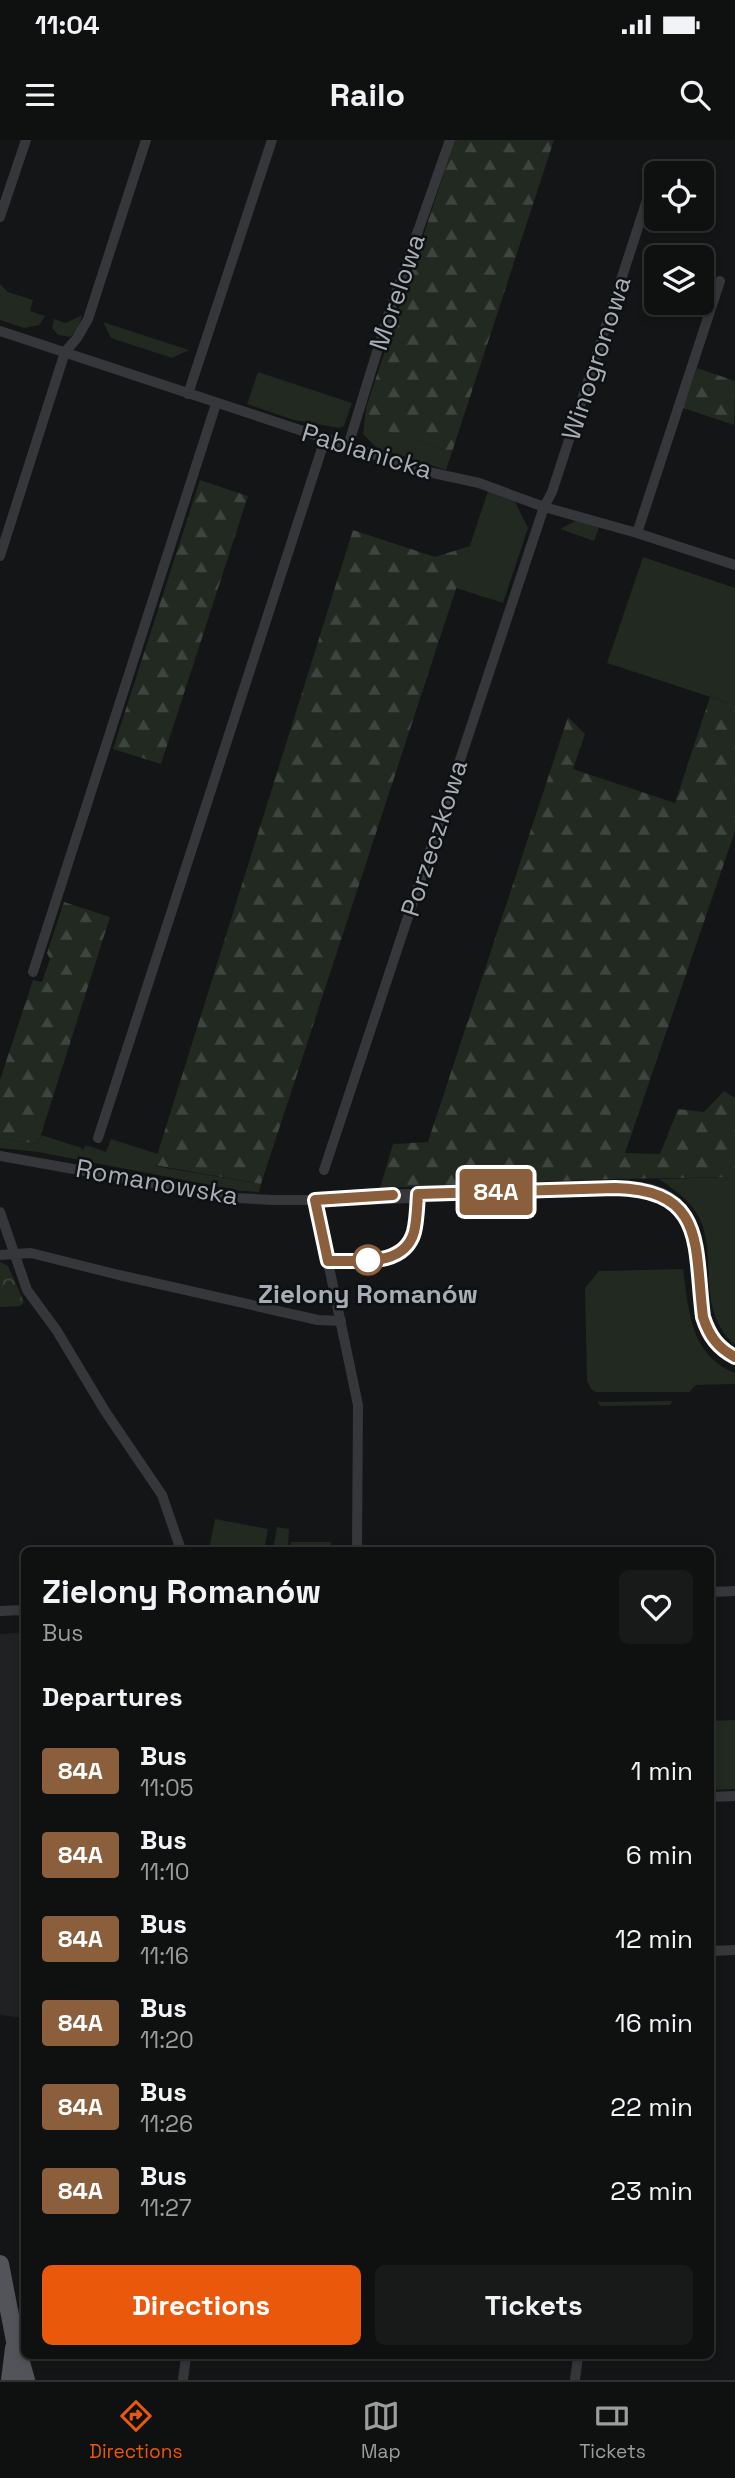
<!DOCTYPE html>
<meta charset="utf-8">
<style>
:root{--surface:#0f1010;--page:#181919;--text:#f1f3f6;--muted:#9b9d9f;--line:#2f3030;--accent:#ea580c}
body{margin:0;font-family:"Space Grotesk",sans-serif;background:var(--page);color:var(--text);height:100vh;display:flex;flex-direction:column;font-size:26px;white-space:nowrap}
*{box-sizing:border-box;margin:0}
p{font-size:23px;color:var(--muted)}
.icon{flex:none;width:38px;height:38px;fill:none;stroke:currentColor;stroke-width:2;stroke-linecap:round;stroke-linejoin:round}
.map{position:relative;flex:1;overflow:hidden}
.sheet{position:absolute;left:21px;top:1407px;width:693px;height:812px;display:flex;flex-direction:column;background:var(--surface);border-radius:10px;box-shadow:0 4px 10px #0003,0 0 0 2px var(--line)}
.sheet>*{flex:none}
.badge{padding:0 14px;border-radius:5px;font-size:24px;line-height:46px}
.fabs{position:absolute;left:644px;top:21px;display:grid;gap:14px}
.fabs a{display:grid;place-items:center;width:70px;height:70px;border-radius:10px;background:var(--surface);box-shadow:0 4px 10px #0003,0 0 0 2px var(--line);font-size:35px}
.map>.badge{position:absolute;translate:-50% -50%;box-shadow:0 0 0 4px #fff}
h2{padding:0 21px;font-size:26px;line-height:63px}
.round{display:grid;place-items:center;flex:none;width:74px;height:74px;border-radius:10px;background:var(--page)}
.head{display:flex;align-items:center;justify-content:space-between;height:119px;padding:0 21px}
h1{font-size:33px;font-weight:600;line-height:52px}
.button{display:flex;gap:14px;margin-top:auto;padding:14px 21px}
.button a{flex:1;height:80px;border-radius:10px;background:var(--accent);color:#fff;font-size:28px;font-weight:600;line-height:80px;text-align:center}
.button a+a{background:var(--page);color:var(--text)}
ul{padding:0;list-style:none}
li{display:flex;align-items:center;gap:21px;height:84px;padding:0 21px}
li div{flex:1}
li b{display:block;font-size:26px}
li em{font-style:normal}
li .badge{min-width:77px;font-weight:700;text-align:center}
.status{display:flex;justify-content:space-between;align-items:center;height:49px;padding:0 35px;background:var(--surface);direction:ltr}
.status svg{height:19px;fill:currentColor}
header{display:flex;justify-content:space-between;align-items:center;height:91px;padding:0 21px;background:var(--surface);font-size:32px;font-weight:600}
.menu{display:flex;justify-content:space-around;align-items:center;height:98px;border-top:2px solid var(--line);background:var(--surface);font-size:19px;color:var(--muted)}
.menu a{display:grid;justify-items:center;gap:4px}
.menu .current{color:var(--accent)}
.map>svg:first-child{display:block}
.built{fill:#202123}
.green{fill:#212921}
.forest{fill:url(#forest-firs)}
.park{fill:url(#park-crowns)}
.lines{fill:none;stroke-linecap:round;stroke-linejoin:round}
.minor{stroke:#35373b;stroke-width:10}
.tertiary{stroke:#35373b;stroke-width:14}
.primary{stroke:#52545a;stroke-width:18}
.line-casing{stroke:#fff;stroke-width:16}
.line{stroke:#8b5e3c;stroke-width:10}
.stop-dot{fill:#fff;stroke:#8b5e3c;stroke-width:3.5}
.labels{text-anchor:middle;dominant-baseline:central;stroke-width:5;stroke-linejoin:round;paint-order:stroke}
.street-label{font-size:26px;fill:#a6adb6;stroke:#0f1011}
.stop-label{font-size:26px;font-weight:bold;fill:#a6adb6;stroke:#0f1011}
</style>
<div class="status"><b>11:04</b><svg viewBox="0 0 49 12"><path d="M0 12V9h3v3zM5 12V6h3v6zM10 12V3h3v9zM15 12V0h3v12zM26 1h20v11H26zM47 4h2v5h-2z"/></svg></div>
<header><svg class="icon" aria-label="menu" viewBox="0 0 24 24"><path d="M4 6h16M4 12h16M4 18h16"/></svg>Railo<svg class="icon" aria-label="search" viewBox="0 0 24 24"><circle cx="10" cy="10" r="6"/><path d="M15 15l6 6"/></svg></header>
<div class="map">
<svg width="735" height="2240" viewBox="0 0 735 2240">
<defs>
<pattern id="forest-firs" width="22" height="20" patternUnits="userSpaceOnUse" patternTransform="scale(1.75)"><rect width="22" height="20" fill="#212921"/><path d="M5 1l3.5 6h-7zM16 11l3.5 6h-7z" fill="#3e453f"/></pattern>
<pattern id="park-crowns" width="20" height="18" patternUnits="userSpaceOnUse" patternTransform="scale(1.75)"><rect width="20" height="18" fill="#212921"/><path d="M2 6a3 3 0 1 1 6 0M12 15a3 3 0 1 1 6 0" fill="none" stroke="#3e453f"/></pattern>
</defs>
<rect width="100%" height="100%" fill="#141516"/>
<path class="built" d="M 24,1492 L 24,1878 L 0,1875 L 0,1494 Z"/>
<g class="green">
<path d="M 0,144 L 8,152 L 33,160 L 30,171 L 45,176 L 39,185 L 24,188 L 0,180 Z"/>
<path d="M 82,175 L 77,191 L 70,197 L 58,195 L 52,188 L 54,179 L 66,183 Z"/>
<path d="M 103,182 L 189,210 L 172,218 L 111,198 Z"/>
<path d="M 258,232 L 352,263 L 344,286 L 339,288 L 294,280 L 247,264 Z"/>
<path d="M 366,268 L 376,287 L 452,312 L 446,330 L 377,308 L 363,294 Z"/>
<path d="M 488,351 L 514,360 L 528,388 L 503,463 L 456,448 Z"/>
<path d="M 577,380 L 599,387 L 594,401 L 560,389 Z"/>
<path d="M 643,417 L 735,448 L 735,565 L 607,523 Z"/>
<path d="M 41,995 L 82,1008 L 82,1011 L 86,1005 L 106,1012 L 111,999 L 158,1014 L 155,1026 L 261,1044 L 259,1052 L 241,1051 L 38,1012 L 0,1008 L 0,998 L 38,1004 Z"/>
<path d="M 735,1037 L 735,1205 C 698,1172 715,1128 703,1087 C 696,1064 677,1052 659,1039 Z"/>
<path d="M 683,1129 C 689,1171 690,1215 735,1233 L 735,1244 L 696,1245 L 689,1252 L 596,1252 L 591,1249 L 587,1241 L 585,1148 L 599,1131 Z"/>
<path d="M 672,1261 L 670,1265 L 601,1266 L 597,1262 Z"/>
<path d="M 215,1379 L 268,1389 L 264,1410 L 209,1410 Z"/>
<path d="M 277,1387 L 289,1389 L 288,1410 L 273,1410 Z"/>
<rect x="291" y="1402" width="40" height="8"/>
<path d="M 735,1580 L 735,1649 L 711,1650 L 711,1581 Z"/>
</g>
<g class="forest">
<path d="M 455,0 L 554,0 L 452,312 L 375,287 L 366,268 Z"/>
<path d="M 697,228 L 735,241 L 734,285 L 683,268 Z"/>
<path d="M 200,340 L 248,356 L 161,624 L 113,609 Z"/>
<path d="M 353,390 L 435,417 L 470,406 L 261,1044 L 154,1025 Z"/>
<path d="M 710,557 L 735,565 L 735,691 L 625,1013 L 660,1014 L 678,969 L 704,972 L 724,951 L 735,958 L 735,1037 L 612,1039 L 380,1048 L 393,1004 L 428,1002 L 568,577 L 585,594 L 573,629 L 675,663 Z"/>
<path d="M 64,762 L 110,777 L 38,1004 L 0,998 L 0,940 L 33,840 L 42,842 L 50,819 L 47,813 Z"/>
</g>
<path class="park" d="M 0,1122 L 8,1126 L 24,1162 L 21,1166 L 0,1167 Z"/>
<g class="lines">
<g class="minor">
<path d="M 0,77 L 26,0"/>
<path d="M 0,191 L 424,331 L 479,343 L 544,367 L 637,393 L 735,425"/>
<path d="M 188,254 L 272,0"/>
<path d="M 348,306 L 388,176 L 450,0"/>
<path d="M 637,393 L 720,141"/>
<path d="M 0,416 L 65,212 L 77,198 L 88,179 L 146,0"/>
<path d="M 33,832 L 216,264"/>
<path d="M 98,998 L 325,299"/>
<path d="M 0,1016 L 236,1058 L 272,1060 L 315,1060 L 358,1265 L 357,1410"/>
<path d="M 324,1030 L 544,367 L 552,352 L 658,26"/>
<path d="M 0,1072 L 27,1150 L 57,1191 L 105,1271 L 162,1355 L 181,1410"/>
<path d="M 0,1115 L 31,1113 L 119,1135 L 318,1180 L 341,1181"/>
<path d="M 710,1452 L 735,1451"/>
<path d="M 0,1471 L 24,1470"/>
<path d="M 710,1657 L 735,1656"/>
<path d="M 710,1811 L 735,1810"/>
<path d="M 183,2240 L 186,2216"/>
<path d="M 575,2240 L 578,2216"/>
</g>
<path class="tertiary" d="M 315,1060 L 600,1048 C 618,1048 637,1047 654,1052 C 728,1076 669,1180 735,1217"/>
<g class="primary">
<path d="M 0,2124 L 15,2201 L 26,2240"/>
<path d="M 10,2240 L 14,2208"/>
</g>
</g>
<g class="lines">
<defs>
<path id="line" d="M 393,1055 L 315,1060 L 328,1121 C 357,1120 404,1128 414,1092 C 417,1080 417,1067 418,1054 L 615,1048 C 707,1050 694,1107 703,1177 C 709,1196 718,1208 735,1217"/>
</defs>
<use href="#line" class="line-casing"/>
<use href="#line" class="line"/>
</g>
<circle class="stop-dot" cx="368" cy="1120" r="14"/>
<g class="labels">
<g class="street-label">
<text transform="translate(397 152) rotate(-71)">Morelowa</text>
<text transform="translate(596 218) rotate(-72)">Winogronowa</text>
<text transform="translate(367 311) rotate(17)">Pabianicka</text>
<text transform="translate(434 698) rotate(-72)">Porzeczkowa</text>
<text transform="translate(157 1042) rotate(10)">Romanowska</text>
</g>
<g class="stop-label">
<text x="368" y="1154">Zielony Romanów</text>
</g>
</g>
</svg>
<div class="fabs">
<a><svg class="icon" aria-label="locate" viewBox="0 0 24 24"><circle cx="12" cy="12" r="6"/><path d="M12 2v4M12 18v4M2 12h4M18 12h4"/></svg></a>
<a><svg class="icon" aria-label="layers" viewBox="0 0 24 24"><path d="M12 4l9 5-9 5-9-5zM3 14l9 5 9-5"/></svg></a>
</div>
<b class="badge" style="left:496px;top:1052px;background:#8b5e3c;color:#fff">84A</b>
<section class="sheet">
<div class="head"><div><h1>Zielony Romanów</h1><p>Bus</p></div><a class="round"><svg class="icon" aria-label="heart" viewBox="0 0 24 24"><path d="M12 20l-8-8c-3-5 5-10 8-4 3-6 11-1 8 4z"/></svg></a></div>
<h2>Departures</h2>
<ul>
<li><span class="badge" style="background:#8b5e3c;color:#fff">84A</span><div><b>Bus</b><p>11:05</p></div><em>1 min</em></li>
<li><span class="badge" style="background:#8b5e3c;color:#fff">84A</span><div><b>Bus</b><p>11:10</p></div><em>6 min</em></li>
<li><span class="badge" style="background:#8b5e3c;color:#fff">84A</span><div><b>Bus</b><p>11:16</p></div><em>12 min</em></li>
<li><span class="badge" style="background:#8b5e3c;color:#fff">84A</span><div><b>Bus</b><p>11:20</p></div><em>16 min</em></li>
<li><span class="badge" style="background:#8b5e3c;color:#fff">84A</span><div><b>Bus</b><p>11:26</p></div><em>22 min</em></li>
<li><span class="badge" style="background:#8b5e3c;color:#fff">84A</span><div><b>Bus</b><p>11:27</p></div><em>23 min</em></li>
</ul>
<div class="button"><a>Directions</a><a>Tickets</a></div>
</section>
</div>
<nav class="menu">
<a class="current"><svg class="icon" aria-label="directions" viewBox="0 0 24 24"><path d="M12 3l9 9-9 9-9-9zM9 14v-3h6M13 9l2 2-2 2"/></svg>Directions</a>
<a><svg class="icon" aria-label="map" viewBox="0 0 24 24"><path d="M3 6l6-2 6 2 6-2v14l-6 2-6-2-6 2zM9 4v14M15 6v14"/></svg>Map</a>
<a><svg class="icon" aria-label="tickets" viewBox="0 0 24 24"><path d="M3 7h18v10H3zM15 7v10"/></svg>Tickets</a>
</nav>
